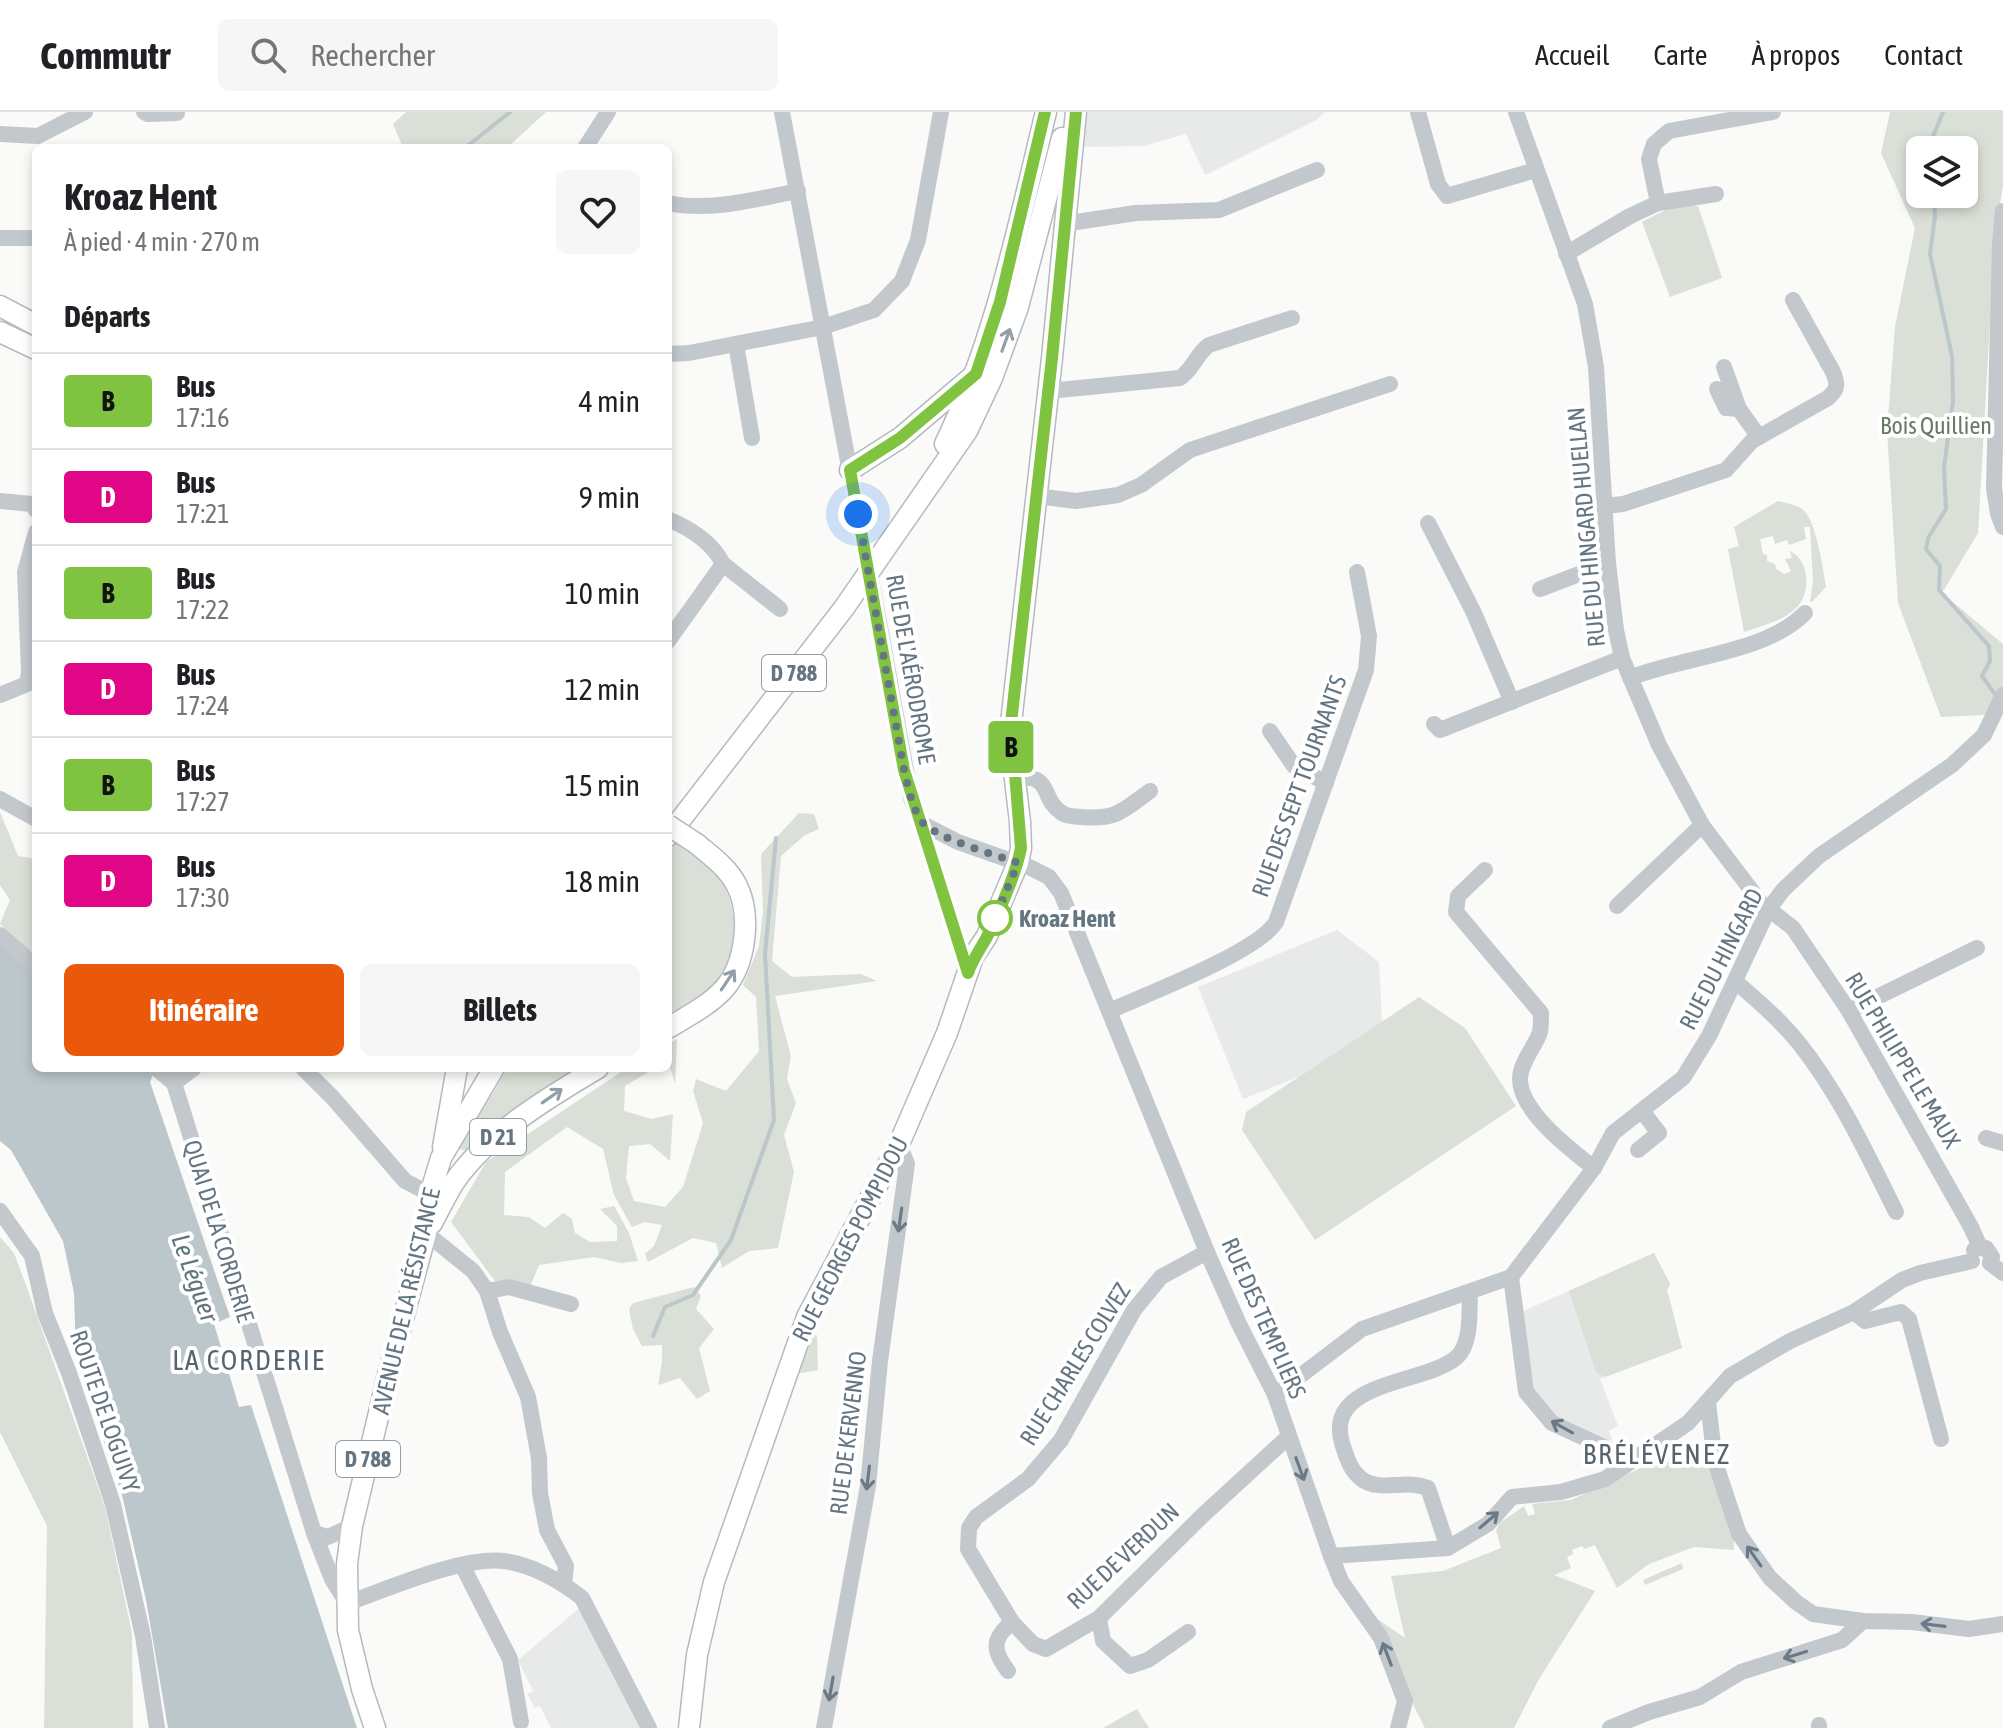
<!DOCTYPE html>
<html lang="fr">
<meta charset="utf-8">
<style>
:root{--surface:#fff;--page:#f6f6f6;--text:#202124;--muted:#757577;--line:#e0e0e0;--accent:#ea580c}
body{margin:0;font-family:"Asap Condensed",sans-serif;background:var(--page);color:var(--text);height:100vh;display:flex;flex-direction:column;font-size:30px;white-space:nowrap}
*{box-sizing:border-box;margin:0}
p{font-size:26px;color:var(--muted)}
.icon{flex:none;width:44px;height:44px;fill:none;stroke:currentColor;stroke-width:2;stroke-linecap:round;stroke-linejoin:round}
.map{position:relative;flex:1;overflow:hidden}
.details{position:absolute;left:32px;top:32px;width:640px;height:928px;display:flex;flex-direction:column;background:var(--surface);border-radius:12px;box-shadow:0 4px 12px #0003}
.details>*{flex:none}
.badge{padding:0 16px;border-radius:6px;font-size:28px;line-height:52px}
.controls{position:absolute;left:1906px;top:24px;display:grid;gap:16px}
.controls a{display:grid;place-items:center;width:72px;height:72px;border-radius:12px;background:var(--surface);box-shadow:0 4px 12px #0003;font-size:40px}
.you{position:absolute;width:40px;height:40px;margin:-20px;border:6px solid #fff;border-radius:50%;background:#1a73e8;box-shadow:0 0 0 12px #1a73e833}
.map>.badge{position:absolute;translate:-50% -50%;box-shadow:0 0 0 4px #fff}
h2{padding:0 32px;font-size:30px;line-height:72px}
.round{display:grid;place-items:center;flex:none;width:84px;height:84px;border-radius:12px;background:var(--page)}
.head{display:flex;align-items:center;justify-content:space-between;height:136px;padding:0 32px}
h1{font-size:38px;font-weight:700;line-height:60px}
.cta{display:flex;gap:16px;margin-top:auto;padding:16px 32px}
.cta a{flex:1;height:92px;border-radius:12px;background:var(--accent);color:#fff;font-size:32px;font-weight:700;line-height:92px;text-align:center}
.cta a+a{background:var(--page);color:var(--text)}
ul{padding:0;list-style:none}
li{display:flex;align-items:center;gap:24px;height:96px;padding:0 32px;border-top:2px solid var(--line)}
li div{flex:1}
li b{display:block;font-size:30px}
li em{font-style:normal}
li .badge{min-width:88px;font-weight:700;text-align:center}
header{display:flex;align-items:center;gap:48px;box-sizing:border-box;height:112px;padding:0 40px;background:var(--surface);border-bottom:2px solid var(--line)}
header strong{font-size:38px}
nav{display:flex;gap:44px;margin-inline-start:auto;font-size:28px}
.search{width:560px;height:72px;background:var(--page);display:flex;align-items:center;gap:20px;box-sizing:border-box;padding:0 28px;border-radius:12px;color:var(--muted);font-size:30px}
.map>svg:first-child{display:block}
.built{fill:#e8e9e9}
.green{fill:#dadfd7;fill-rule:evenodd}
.water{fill:#bbc7cb}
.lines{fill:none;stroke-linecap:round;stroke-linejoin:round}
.stream{stroke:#bbc7cb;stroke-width:4}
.major-casing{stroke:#b5babe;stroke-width:23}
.minor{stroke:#c3c8cc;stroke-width:16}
.major{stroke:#fff;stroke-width:20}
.major-bridge-casing{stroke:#b5babe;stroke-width:23;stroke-linecap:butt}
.minor-bridge{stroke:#c3c8cc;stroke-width:16}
.major-bridge{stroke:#fff;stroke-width:20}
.oneway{stroke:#939fa8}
.oneway2{stroke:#6a7a87}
.line-casing{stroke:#fff;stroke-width:18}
.line{stroke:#80c341;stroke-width:12}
.walk{stroke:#657683;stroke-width:8;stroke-dasharray:0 14.4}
.stop-dot{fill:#fff;stroke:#80c341;stroke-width:4}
.labels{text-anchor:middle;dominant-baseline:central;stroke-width:8;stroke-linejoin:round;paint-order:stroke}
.shield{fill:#fff;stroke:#939fa8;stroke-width:2}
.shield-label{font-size:22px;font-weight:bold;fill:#657683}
.park-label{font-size:24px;fill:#687a64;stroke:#fff}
.street-label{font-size:24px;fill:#657683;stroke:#fff}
.stop-label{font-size:24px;font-weight:bold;fill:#657683;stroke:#fff;text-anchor:start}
.water-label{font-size:26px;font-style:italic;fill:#60757c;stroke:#fff}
.quarter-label{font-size:28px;letter-spacing:2px;fill:#57646e;stroke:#fff}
</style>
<header>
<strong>Commutr</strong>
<div class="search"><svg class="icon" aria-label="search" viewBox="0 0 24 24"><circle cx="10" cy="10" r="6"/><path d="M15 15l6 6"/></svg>Rechercher</div>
<nav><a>Accueil</a><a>Carte</a><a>À propos</a><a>Contact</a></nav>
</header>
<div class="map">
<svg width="2003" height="1616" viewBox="0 0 2003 1616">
<rect width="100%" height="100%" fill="#fafaf8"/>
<g class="built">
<path d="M 1088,0 L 1325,0 L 1315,9 L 1205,63 L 1186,22 L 1144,34 L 1080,35 Z"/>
<path d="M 1337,818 L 1379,850 L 1382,910 L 1298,965 L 1243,987 L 1198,875 Z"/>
<path d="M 1654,1141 L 1670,1172 L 1667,1178 L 1682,1236 L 1600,1267 L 1618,1314 L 1609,1319 L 1612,1328 L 1604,1331 L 1554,1308 L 1527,1274 L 1519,1201 Z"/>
<path d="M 583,1493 L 643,1616 L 551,1616 L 540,1594 L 535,1596 L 527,1582 L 533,1579 L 518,1548 Z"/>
</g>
<g class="green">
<path d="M 406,0 L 546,0 L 507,36 L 403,36 L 393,12 Z"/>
<path d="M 1890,0 L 2003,0 L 2003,74 L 1995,121 L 1978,421 L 1942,481 L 2003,532 L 2003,602 L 1941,605 L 1898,491 L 1887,318 L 1895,215 L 1915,116 L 1881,41 ZM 1920,38 L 1964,38 L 1964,82 L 1920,82 Z"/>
<path d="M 1673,94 L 1698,94 L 1722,166 L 1670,185 L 1642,110 Z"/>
<path d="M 1778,389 C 1785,391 1797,393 1802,397 C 1816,406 1823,457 1826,475 L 1812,490 L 1810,489 L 1813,470 L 1810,415 L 1804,415 L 1806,427 L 1789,433 L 1787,428 L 1775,432 L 1773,424 L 1760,427 L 1763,442 L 1767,443 L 1767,449 L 1775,452 L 1776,457 L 1784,462 L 1791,459 L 1785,447 L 1792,446 L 1790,439 C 1800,444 1805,453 1806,464 C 1810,503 1773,510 1744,520 L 1728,437 L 1739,434 L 1734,415 Z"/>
<path d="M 0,700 L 18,744 L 36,747 L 36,842 L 23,834 L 0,812 L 10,788 L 0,773 Z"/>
<path d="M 799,701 L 814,702 L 819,717 L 805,723 L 781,744 L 772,849 L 792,865 L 861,862 L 877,869 L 775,884 L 791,944 L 787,967 L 796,991 L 784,1023 L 794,1060 L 778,1136 L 749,1139 L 722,1156 L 716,1131 L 693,1126 L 648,1150 L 645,1142 L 654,1134 L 662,1113 L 645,1110 L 632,1115 L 614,1083 L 603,1037 L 567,1015 L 505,1060 L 504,1103 L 529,1105 L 545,1116 L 563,1101 L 572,1107 L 575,1121 L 590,1130 L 617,1129 L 617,1114 L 600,1097 L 614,1094 L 629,1121 L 638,1149 L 621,1151 L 594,1145 L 539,1153 L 530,1175 L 495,1169 L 451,1110 L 486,1050 L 627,956 L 655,956 L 625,974 L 624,999 L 652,1007 L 673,1002 L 670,1049 L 650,1032 L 629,1034 L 626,1066 L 634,1089 L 665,1095 L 683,1075 L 703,1011 L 693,979 L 696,967 L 726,979 L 759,939 L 756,885 L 743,873 L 759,834 L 763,799 L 761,742 Z"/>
<path d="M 676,731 C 688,740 704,750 715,761 C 738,786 741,840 719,866 C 706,881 685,893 668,902 L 668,741 Z"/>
<path d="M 1419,885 L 1465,916 L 1516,994 L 1315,1128 L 1242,1018 L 1246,1000 Z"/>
<path d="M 677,927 L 675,972 L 668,949 L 668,932 Z"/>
<path d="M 508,956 L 578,956 L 532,984 L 467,1039 L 459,1037 Z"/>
<path d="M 0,1125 L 14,1141 L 26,1173 L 105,1395 L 132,1521 L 133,1616 L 44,1616 L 47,1414 L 0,1320 Z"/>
<path d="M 1654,1141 L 1670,1172 L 1667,1178 L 1682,1236 L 1605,1265 L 1596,1260 L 1569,1179 Z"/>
<path d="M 694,1175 L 701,1184 L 696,1197 L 714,1217 L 699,1236 L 710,1279 L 697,1287 L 680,1266 L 658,1273 L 662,1250 L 662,1233 L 642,1234 L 633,1217 L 629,1197 L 633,1191 Z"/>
<path d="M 813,1215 L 817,1226 L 818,1258 L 795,1262 Z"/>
<path d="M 1697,1330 L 1734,1418 L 1734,1438 L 1694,1435 L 1649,1452 L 1617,1476 L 1595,1433 L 1584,1437 L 1582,1434 L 1572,1438 L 1573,1442 L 1567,1445 L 1571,1456 L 1554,1463 L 1595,1479 L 1539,1567 L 1514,1616 L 1425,1616 L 1366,1499 L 1405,1526 L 1391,1464 L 1443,1459 L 1501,1436 L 1496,1418 L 1501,1410 L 1524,1394 L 1528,1404 L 1535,1402 L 1532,1392 L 1571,1388 Z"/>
<path d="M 1682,1451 L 1683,1457 L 1645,1473 L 1643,1468 Z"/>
<path d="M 1137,1597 L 1149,1616 L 1103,1616 Z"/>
</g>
<path class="water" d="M 0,830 L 36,860 L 36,956 L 149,956 L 154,960 L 150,970 L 230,1205 L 214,1212 L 239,1295 L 251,1293 L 357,1616 L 168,1616 L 146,1488 L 122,1383 L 83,1268 L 76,1241 L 74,1181 L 63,1129 L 11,1038 L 0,1029 Z"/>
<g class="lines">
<g class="stream">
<path d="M 465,36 L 510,0"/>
<path d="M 1932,38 L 1932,27 L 1943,0"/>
<path d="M 1934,82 L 1935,104 L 1930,142 L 1952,244 L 1953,289 L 1944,355 L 1946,397 L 1928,426 L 1926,437 L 1940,454 L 1939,478 L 1989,534 L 1990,549 L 1982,564 L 1995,582"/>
<path d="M 653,1224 L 665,1195 L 693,1183 L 731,1128 L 774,1008 L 765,842 L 776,726"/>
</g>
<defs>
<g id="major">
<path d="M 0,194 L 36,213"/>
<path d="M 0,220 L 36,237"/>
<path d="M 945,332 C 996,226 1018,114 1046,0"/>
<path d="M 850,358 L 900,326 L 973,264"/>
<path d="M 668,724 L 844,496 L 967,319 L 992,266 L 1018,195 L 1062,26"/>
<path d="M 668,916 C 688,904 708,894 724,877 C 746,852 752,802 736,772 C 727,755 711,744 697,732"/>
<path d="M 443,1035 L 457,956"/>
<path d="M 432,1111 C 439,1098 445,1085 453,1072 C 484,1024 549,985 598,956"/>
<path d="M 375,1616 L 362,1577 L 348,1518 L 347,1452 L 352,1414 L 389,1259 L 426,1121 L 430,1082 L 441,1046 L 494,956"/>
<path d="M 689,1616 L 697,1543 L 714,1470 L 807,1205 L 899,1032 L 947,921 L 973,845 L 987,824 L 1018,751 L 1021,736 L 1020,710 L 1011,634 L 1011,611 L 1052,246 L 1076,0"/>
</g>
</defs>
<use href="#major" class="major-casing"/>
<g class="minor">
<path d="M 144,0 L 148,2 L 177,1"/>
<path d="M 782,0 L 858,402"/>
<path d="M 1418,0 L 1438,72 L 1447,84 L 1536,58"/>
<path d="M 1516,0 L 1585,192 L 1596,255 L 1608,451 L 1616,518 L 1622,546 L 1659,633 L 1702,713 L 1761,791 L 1793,816 L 1849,899 L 1971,1115 L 1980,1135"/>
<path d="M 0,22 L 38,24 L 85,0"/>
<path d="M 585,36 L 608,0"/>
<path d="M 668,91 C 710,100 756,87 798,79"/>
<path d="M 1658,91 L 1716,82"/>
<path d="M 2003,99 L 2000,132 L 1994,376 L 1998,402 L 2003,415"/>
<path d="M 1063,112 L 1136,101 L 1219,98 L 1317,58"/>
<path d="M 0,126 L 36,126"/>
<path d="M 1566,142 L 1630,104 L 1658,91 L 1649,47 L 1654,32 L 1669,19 L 1773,0"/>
<path d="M 736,232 L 752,326"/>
<path d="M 668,242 L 689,241 L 823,215 L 874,198 L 902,169 L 918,128 L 941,0"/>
<path d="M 1724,255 L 1739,297 L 1759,325"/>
<path d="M 1717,277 L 1726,296 L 1739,297"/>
<path d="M 1049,279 L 1180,266 C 1193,258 1196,242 1209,233 L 1292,206"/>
<path d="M 1036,384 L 1076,389 L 1118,383 L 1141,373 L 1190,338 L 1390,272"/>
<path d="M 0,389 L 32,392 L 36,398"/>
<path d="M 1605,394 L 1623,392 L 1726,358 L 1752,329 L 1828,286 C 1838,277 1838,272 1833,260 L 1793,188"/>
<path d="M 668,407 C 689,416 713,431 723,452 L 668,529"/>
<path d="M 1428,411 L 1473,499 L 1512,590"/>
<path d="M 723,452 L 780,497"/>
<path d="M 1540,477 L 1608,451"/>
<path d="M 879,510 L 911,686 L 921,711 L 968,861"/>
<path d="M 1630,566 C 1684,544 1765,542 1805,501"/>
<path d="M 0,583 L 27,572 L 29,560 L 25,460 L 36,420"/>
<path d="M 1434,612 L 1440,618 L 1622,546"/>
<path d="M 1270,619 L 1294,654 L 1326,671"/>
<path d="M 1016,666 C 1054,662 1039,686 1062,701 C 1067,705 1075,704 1081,705 C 1117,708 1122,699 1150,679"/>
<path d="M 0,687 L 36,707"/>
<path d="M 921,711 L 958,730 L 1029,755 L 1049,765 L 1061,781 L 1207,1140 L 1239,1212 L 1275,1283 L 1331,1444 L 1448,1436 L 1488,1412 L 1512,1385 L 1561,1380 L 1605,1367 L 1688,1311 L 1730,1264 L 1790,1229 L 1854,1200 L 1902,1168 L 1920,1161 L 1972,1149"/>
<path d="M 1485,758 L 1458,784 L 1456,800 L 1541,901 C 1541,907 1541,915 1540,920 C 1535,935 1521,949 1520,966 C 1519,999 1571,1038 1594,1056"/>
<path d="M 1617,794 L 1702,713"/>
<path d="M 0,823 L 36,854"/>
<path d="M 1736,870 C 1758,889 1780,908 1798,930 C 1839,981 1867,1042 1896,1100"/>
<path d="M 1109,899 C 1145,883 1258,840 1276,810 L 1366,558 L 1369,524 L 1357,460"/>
<path d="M 1849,899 L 1977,836"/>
<path d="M 156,956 L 174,971"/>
<path d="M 303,956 L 333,986 L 405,1069 L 430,1082"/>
<path d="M 174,971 L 314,1421 L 332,1467 L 347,1491 C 388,1477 461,1444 504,1449 C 533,1453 559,1468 582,1486 L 649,1616"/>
<path d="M 174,971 L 194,956"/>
<path d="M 1986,1026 L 2003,1031"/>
<path d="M 1638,1038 L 1659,1021 L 1642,999"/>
<path d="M 0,1099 L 32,1144 L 45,1201 L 69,1261 L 113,1392 L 143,1524 L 157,1616"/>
<path d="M 426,1121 L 473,1159 L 487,1179 L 500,1220 L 528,1285 L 539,1346 L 540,1381 L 547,1418 L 566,1454 L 564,1472"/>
<path d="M 1974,1138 L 1980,1135 L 1986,1136 L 1992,1145 L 1990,1151"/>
<path d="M 1207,1140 L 1161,1165 L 1134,1198 L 1061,1328 L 1028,1367 L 976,1405 L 969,1416 L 968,1437 L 1012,1510 L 1033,1532 L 1046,1537 L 1099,1506 L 1202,1404 L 1288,1325"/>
<path d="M 1990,1151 L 2003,1161"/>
<path d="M 1511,1165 L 1594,1056 L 1613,1021 L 1683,966 L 1709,924 L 1768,798 L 1783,778 L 1819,744 L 1952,653 L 1984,623 L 2003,583"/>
<path d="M 1511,1165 L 1526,1280 L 1552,1311 L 1632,1348"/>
<path d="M 487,1179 L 509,1175 L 571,1192"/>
<path d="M 1854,1200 L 1865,1209 L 1901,1200 L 1909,1207 L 1941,1327"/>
<path d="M 1275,1283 L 1362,1217 L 1511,1165"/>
<path d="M 1708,1290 L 1715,1350 L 1739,1422 L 1770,1466 L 1796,1490 L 1813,1502 L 1863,1509 L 1912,1510 L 1969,1517 L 2003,1512"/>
<path d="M 314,1421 L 328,1425 L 352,1414"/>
<path d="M 1448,1436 L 1428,1376 C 1406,1367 1381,1380 1363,1368 C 1350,1359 1347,1346 1342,1331 C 1324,1268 1425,1273 1457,1245 C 1472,1231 1469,1199 1470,1180"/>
<path d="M 1331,1444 L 1341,1469 L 1381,1526 L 1405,1589 L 1398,1616"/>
<path d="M 462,1453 L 510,1547 L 521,1610"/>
<path d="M 1099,1506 L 1103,1529 L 1130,1554 L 1148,1548 L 1188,1520"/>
<path d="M 1008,1559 C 992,1538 992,1527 1012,1510"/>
<path d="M 824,1616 L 868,1374 L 880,1249 L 907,1052 L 899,1032"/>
<path d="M 1610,1616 L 1649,1600 L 1700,1585 L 1741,1560 L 1842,1528 L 1863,1509"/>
<path d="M 1819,1616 L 1819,1613"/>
</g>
<use href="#major" class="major"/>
<defs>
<path id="major-bridge" d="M 668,713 L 697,732"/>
</defs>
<use href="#major-bridge" class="major-bridge-casing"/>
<path class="minor-bridge" d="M 858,402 L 879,510"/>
<use href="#major-bridge" class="major-bridge"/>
</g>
<defs><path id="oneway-shaft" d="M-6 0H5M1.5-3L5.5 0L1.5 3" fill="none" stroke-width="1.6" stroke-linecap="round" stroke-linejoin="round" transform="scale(2)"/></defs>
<g class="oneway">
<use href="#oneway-shaft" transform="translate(1006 228) rotate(-70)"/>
<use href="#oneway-shaft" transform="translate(728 868) rotate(-56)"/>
<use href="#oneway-shaft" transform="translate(552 984) rotate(-35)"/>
</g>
<g class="oneway2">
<use href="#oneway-shaft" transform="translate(900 1108) rotate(98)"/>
<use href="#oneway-shaft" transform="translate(1562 1315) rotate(-151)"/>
<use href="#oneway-shaft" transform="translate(1300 1357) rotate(70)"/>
<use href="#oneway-shaft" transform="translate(868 1366) rotate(97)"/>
<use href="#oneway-shaft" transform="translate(1489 1408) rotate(-41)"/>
<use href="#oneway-shaft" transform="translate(1754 1444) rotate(-125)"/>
<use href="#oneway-shaft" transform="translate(1933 1513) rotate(-173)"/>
<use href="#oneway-shaft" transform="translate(1387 1542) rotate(-111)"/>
<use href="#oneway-shaft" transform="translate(1795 1543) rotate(163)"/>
<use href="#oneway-shaft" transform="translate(831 1577) rotate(100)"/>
</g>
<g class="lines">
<defs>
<path id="line" d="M 1045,0 L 1000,190 L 976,262 L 900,326 L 850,358 L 904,658 L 968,861 C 973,846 982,835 989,821 C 1001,794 1015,765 1021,736 L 1011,611 L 1052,246 L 1076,0"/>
</defs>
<use href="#line" class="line-casing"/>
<use href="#line" class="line"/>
<path class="walk" d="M 858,402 L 904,658 C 908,674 911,692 920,707 C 930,725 997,743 1018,751 L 995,806"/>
</g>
<circle class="stop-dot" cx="995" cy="806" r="16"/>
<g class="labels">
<g class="shield">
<rect x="762" y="543" width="64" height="36" rx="6"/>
<rect x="470" y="1007" width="56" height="36" rx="6"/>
<rect x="336" y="1329" width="64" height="36" rx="6"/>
</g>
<g class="shield-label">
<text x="794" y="561">D 788</text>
<text x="498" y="1025">D 21</text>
<text x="368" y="1347">D 788</text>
</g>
<g class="park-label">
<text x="1936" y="313">Bois Quillien</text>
</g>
<g class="street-label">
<text transform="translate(1586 415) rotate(-95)">RUE DU HINGARD HUELLAN</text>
<text transform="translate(911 557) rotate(80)">RUE DE L'AÉRODROME</text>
<text transform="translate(1299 674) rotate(-70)">RUE DES SEPT TOURNANTS</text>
<text transform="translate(1721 847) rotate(-63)">RUE DU HINGARD</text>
<text transform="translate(1903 948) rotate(59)">RUE PHILIPPE LE MAUX</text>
<text transform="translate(219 1119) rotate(73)">QUAI DE LA CORDERIE</text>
<text transform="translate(850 1127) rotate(-63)">RUE GEORGES POMPIDOU</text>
<text transform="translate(406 1189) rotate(-77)">AVENUE DE LA RÉSISTANCE</text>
<text transform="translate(1264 1206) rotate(66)">RUE DES TEMPLIERS</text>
<text transform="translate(1075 1252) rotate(-58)">RUE CHARLES COLVEZ</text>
<text transform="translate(105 1299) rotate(71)">ROUTE DE LOGUIVY</text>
<text transform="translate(848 1321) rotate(-83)">RUE DE KERVENNO</text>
<text transform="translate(1123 1444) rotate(-43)">RUE DE VERDUN</text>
</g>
<g class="stop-label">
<text x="1019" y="806">Kroaz Hent</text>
</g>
<g class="water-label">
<text transform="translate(195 1166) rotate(70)">Le Léguer</text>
</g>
<g class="quarter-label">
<text x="249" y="1248">LA CORDERIE</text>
<text x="1657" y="1342">BRÉLÉVENEZ</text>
</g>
</g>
</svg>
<div class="controls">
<a><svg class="icon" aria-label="layers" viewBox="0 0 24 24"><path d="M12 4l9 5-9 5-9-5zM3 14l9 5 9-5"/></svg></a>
</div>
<div class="you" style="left:858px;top:402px"></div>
<b class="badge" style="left:1011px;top:635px;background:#80c341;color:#111">B</b>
<section class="details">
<div class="head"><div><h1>Kroaz Hent</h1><p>À pied · 4 min · 270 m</p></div><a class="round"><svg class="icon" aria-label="heart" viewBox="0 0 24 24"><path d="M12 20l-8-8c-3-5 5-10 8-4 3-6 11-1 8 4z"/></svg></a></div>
<h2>Départs</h2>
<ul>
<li><span class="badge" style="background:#80c341;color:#111">B</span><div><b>Bus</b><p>17:16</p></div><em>4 min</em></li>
<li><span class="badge" style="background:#e10685;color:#fff">D</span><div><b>Bus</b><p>17:21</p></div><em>9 min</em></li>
<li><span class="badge" style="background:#80c341;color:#111">B</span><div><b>Bus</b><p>17:22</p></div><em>10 min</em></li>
<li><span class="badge" style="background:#e10685;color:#fff">D</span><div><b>Bus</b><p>17:24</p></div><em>12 min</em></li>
<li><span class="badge" style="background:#80c341;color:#111">B</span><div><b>Bus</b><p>17:27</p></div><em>15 min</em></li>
<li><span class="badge" style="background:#e10685;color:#fff">D</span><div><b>Bus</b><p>17:30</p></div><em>18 min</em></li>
</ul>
<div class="cta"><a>Itinéraire</a><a>Billets</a></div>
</section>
</div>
